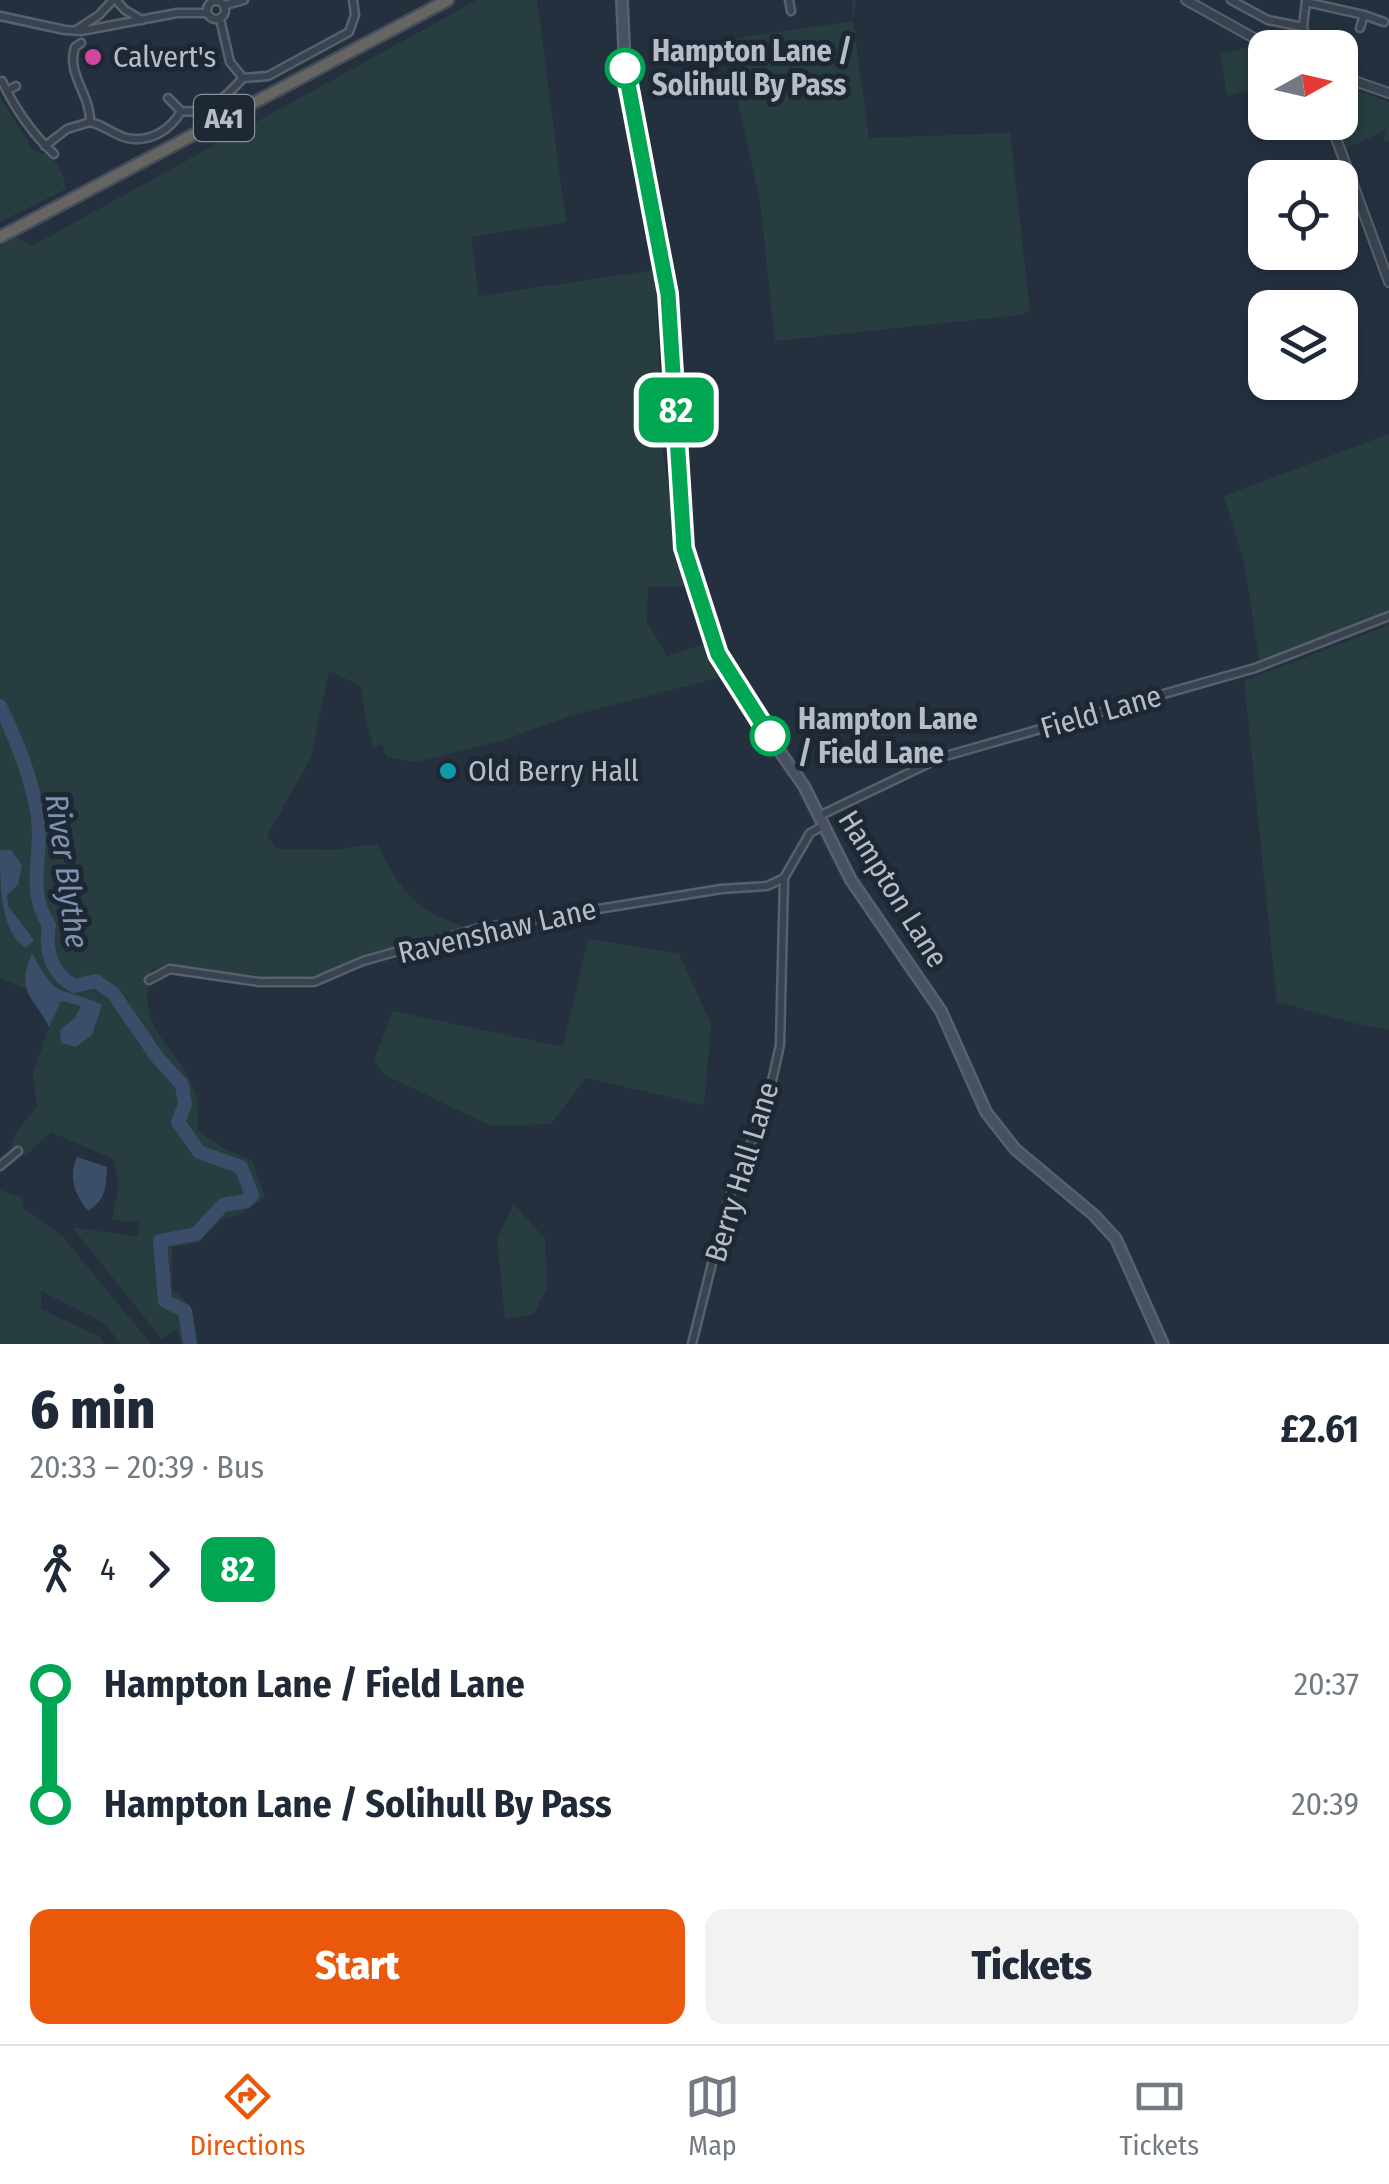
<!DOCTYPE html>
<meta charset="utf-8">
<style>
:root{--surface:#fff;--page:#f2f2f3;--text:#1f2937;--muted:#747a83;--line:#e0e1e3;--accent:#ea580c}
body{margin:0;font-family:"Fira Sans Condensed",sans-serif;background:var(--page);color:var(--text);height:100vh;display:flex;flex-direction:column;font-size:38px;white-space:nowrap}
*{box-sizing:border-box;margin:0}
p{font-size:32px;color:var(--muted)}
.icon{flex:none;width:55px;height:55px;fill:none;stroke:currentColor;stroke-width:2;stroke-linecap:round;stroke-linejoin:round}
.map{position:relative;height:1344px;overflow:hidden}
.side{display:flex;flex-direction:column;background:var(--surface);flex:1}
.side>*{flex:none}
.badge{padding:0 20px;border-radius:15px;font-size:35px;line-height:65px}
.needle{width:65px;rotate:82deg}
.buttons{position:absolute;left:1248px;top:30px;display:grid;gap:20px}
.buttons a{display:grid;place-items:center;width:110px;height:110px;border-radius:20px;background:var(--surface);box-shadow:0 5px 15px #0003;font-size:50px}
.map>.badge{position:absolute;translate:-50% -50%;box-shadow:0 0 0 5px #fff}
.legs{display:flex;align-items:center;gap:15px;height:110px;padding:0 30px;font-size:32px}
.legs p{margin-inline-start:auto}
.summary{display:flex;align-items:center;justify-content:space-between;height:170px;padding:0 30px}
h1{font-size:55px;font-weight:800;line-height:75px}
.button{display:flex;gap:20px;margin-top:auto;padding:20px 30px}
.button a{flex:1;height:115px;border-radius:20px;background:var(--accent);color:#fff;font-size:40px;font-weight:800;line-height:115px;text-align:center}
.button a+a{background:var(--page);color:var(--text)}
ul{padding:0 30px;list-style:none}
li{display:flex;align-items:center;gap:35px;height:120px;font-size:38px}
li i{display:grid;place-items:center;width:15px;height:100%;margin:0 12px;background:currentColor}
li i::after{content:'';width:25px;height:25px;margin:-12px;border:8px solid;border-radius:50%;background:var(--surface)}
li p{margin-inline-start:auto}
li:first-child i{background:linear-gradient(#0000 50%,currentColor 0)}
li:last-child i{background:linear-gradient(currentColor 50%,#0000 0)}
.tabs{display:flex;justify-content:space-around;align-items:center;height:140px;border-top:2px solid var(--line);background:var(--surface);font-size:28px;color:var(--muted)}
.tabs a{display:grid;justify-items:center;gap:5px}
.tabs .current{color:var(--accent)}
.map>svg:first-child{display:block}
.green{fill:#273d40}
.water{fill:#3b4d68}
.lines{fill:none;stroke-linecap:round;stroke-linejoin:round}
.river{stroke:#3b4d68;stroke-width:14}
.minor-casing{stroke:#57606c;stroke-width:11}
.tertiary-casing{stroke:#57606c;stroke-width:12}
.secondary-casing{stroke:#57606c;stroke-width:14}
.trunk-casing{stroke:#444d59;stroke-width:15}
.minor{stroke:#39424f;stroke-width:6}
.tertiary{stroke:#39424f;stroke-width:8}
.secondary{stroke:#475161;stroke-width:9}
.trunk{stroke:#666562;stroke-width:10}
.line-1-casing{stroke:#fff;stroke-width:22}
.line-1{stroke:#00a651;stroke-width:15}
.hotel-dot{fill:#d1479c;stroke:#1e2734;stroke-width:4}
.stop-1-dot{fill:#fff;stroke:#00a651;stroke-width:5}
.culture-dot{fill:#0f9aa8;stroke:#1e2734;stroke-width:4}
.labels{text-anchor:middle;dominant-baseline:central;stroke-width:10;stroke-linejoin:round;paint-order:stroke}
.shield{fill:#1e2734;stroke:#88909c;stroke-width:2.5}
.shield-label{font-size:28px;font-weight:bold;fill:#b5bdc9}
.stop-label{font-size:30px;font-weight:bold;fill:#b5bdc9;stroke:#1e2734;text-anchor:start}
.poi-label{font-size:30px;fill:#b5bdc9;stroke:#1e2734;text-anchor:start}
.street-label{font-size:30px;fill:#b5bdc9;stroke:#1e2734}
.water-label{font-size:32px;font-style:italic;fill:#7d93b1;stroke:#1e2734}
</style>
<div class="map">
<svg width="1389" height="1344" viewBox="0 0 1389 1344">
<rect width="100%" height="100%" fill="#25303f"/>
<g class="green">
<path d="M 477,0 L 537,0 L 566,222 L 471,237 L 479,296 L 655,270 L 663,454 L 684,587 L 648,586 L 647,622 L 667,656 L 704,644 L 718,678 L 570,716 L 504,740 L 417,762 L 387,757 L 382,745 L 373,746 L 365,715 L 361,686 L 329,671 L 311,757 L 267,836 L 277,849 L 333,850 L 377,844 C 403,894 413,909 468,928 L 325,974 L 292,979 L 171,966 L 152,969 C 134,1032 174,1040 195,1091 C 199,1102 198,1119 198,1131 L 225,1149 L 252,1160 L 265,1197 L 241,1214 L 222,1219 L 198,1243 L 172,1247 L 172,1289 L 190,1305 L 199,1344 L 181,1344 L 177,1328 L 162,1339 L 72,1227 L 138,1237 L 139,1222 L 112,1220 L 119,1182 L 113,1159 L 51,1132 L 25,1156 L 10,1154 C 13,1133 22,1122 37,1108 L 33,1074 L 49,1027 C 42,1013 32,1004 26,989 L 0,978 L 0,247 L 16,237 L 32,246 Z"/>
<path d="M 852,0 L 856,0 L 853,21 L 869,138 L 1010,133 L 1030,311 L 1020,315 L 775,341 L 760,201 L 724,40 L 853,21 Z"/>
<path d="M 1251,46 L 1265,55 L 1265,88 L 1227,96 L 1221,54 Z"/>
<path d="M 1340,85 L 1389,102 L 1389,141 L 1384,141 L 1386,130 L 1346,149 L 1337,123 L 1340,122 Z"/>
<path d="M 0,97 L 33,150 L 52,157 L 63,175 L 66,189 L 0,222 Z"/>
<path d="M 1389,434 L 1389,611 L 1259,661 L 1245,566 L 1224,496 Z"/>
<path d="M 1389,625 L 1389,1029 L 1365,1026 L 1277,1002 L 1244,681 Z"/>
<path d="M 588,939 L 679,954 L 711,1024 L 704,1105 L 586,1078 L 551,1124 L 491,1126 L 385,1075 L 374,1061 L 393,1011 L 563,1047 Z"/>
<path d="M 0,1190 L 21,1197 L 24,1208 L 63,1237 L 151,1344 L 120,1344 L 106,1324 L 41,1291 L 41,1309 L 100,1337 L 104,1344 L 0,1344 Z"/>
<path d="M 514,1204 L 545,1239 L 547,1287 L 534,1314 L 505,1319 L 497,1238 Z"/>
</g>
<g class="water">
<path d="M 0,850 L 11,850 L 22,865 L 18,885 L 7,895 L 8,906 L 34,940 L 26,948 C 0,933 0,883 0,850 Z"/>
<path d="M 32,953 C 60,1005 57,983 102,1005 L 92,1035 L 76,1047 L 61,1043 L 60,1030 L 75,1018 L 81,1006 L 61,1001 L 49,1027 C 34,995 15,995 32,953 Z"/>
<path d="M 77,1157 L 107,1167 C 106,1187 106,1200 88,1211 C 75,1194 68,1178 77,1157 Z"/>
</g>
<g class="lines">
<path class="river" d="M 0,706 C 16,739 33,781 38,818 C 43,855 26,891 49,925 C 45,950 50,972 74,986 L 96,981 L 113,993 L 157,1057 L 182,1085 L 185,1105 L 178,1122 L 199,1152 L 241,1167 L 252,1195 L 246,1201 L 223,1205 L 196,1234 L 160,1241 L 165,1301 L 185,1311 L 190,1344"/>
<defs>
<g id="minor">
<path d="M 116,0 L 125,10 L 142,20"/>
<path d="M 789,0 L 791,11"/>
<path d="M 1231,0 L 1268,20 L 1303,27"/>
<circle cx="216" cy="10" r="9"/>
<path d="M 1306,1 L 1303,27 L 1308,46"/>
<path d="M 1306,2 L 1364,15 L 1360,28"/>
<path d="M 225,5 L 244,0"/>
<path d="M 1364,15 L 1384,22"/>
<path d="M 0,16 L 65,30 L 81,31 L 177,13 L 207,13"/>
<path d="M 220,19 L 230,62 L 243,78 L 268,76 L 349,32 L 355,15 L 353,0"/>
<path d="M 76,30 L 99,15 L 113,0"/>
<path d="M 81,43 L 75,47 C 66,74 91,95 90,122"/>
<path d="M 2,81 C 15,109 32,133 54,154"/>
<path d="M 7,91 L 16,86"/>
<path d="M 168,98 L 181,111"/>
<path d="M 45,146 L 67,129 L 90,122 C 104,125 114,135 127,138 C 149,143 171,130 181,111 C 208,115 226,97 243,78"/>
<path d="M 819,816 L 942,757 L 1255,668 L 1389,616"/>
<path d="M 149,980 L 170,969 L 259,982 L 314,982 L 363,961 L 476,929 L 721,889 L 767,886 L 784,878 L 810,833 L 823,826"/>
<path d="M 0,1166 L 18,1151"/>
<path d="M 692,1344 L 727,1203 L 767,1103 L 780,1045 L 784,879"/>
</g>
<g id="tertiary">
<path d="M 1186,0 L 1272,48"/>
<path d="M 1340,76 L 1389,93"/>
<path d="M 1330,122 L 1389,282"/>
</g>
<path id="secondary" d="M 622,0 L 625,68 L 670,310 L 684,548 L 718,654 L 748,706 L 804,786 L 851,880 L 941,1011 L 986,1112 L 1015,1149 L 1094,1215 L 1116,1239 L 1163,1344"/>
<path id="trunk" d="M 0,237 L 448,0"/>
</defs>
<use href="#minor" class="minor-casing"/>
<use href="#tertiary" class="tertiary-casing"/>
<use href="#secondary" class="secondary-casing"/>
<use href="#trunk" class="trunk-casing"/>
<use href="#minor" class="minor"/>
<use href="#tertiary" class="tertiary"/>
<use href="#secondary" class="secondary"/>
<use href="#trunk" class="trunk"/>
</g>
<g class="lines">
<defs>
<path id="line-1" d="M 625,68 L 668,294 L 684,548 L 718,654 L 770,736"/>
</defs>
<use href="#line-1" class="line-1-casing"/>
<use href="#line-1" class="line-1"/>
</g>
<circle class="hotel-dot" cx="93" cy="57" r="10"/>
<g class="stop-1-dot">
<circle cx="625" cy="68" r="18"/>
<circle cx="770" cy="736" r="18"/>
</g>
<circle class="culture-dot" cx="448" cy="771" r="10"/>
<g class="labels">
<rect class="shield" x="194" y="95" width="60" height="46" rx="8"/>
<g class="shield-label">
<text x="224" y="118">A41</text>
</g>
<g class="stop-label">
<text x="652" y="51">Hampton Lane /<tspan x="652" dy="34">Solihull By Pass</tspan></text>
<text x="798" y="719">Hampton Lane<tspan x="798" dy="34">/ Field Lane</tspan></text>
</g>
<g class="poi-label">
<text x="113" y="57">Calvert's</text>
<text x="468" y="771">Old Berry Hall</text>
</g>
<g class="street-label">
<text transform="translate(1101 712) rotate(-16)">Field Lane</text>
<text transform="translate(893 889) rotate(58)">Hampton Lane</text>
<text transform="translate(497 931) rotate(-13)">Ravenshaw Lane</text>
<text transform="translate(742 1172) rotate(-73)">Berry Hall Lane</text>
</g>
<g class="water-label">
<text transform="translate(67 871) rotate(82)">River Blythe</text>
</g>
</g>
</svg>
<div class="buttons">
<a><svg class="needle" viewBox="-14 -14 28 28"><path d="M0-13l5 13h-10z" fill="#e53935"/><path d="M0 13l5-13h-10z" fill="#747a83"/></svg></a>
<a><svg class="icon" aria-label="locate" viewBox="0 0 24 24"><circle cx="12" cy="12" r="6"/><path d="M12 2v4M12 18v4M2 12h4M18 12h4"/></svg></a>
<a><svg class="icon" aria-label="layers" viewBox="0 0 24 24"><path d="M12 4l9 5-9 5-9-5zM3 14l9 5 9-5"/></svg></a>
</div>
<b class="badge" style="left:676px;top:410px;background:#00a651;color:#fff">82</b>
</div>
<section class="side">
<div class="summary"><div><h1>6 min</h1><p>20:33 – 20:39 · Bus</p></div><b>£2.61</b></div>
<div class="legs"><svg class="icon" aria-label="walk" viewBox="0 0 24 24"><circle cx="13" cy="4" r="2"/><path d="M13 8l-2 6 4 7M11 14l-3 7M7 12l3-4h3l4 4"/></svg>4<svg class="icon" aria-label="forward" viewBox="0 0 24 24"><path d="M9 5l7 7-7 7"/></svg><b class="badge" style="background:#00a651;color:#fff">82</b></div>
<ul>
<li><i style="color:#00a651"></i><b>Hampton Lane / Field Lane</b><p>20:37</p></li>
<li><i style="color:#00a651"></i><b>Hampton Lane / Solihull By Pass</b><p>20:39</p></li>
</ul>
<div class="button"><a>Start</a><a>Tickets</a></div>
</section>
<nav class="tabs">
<a class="current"><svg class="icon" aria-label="directions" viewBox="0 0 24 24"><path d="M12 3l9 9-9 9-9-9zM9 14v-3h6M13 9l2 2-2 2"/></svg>Directions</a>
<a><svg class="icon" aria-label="map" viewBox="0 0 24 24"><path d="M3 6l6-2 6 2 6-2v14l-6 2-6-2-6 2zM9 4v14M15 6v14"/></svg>Map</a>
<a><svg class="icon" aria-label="tickets" viewBox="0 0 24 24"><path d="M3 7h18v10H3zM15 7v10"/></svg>Tickets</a>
</nav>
